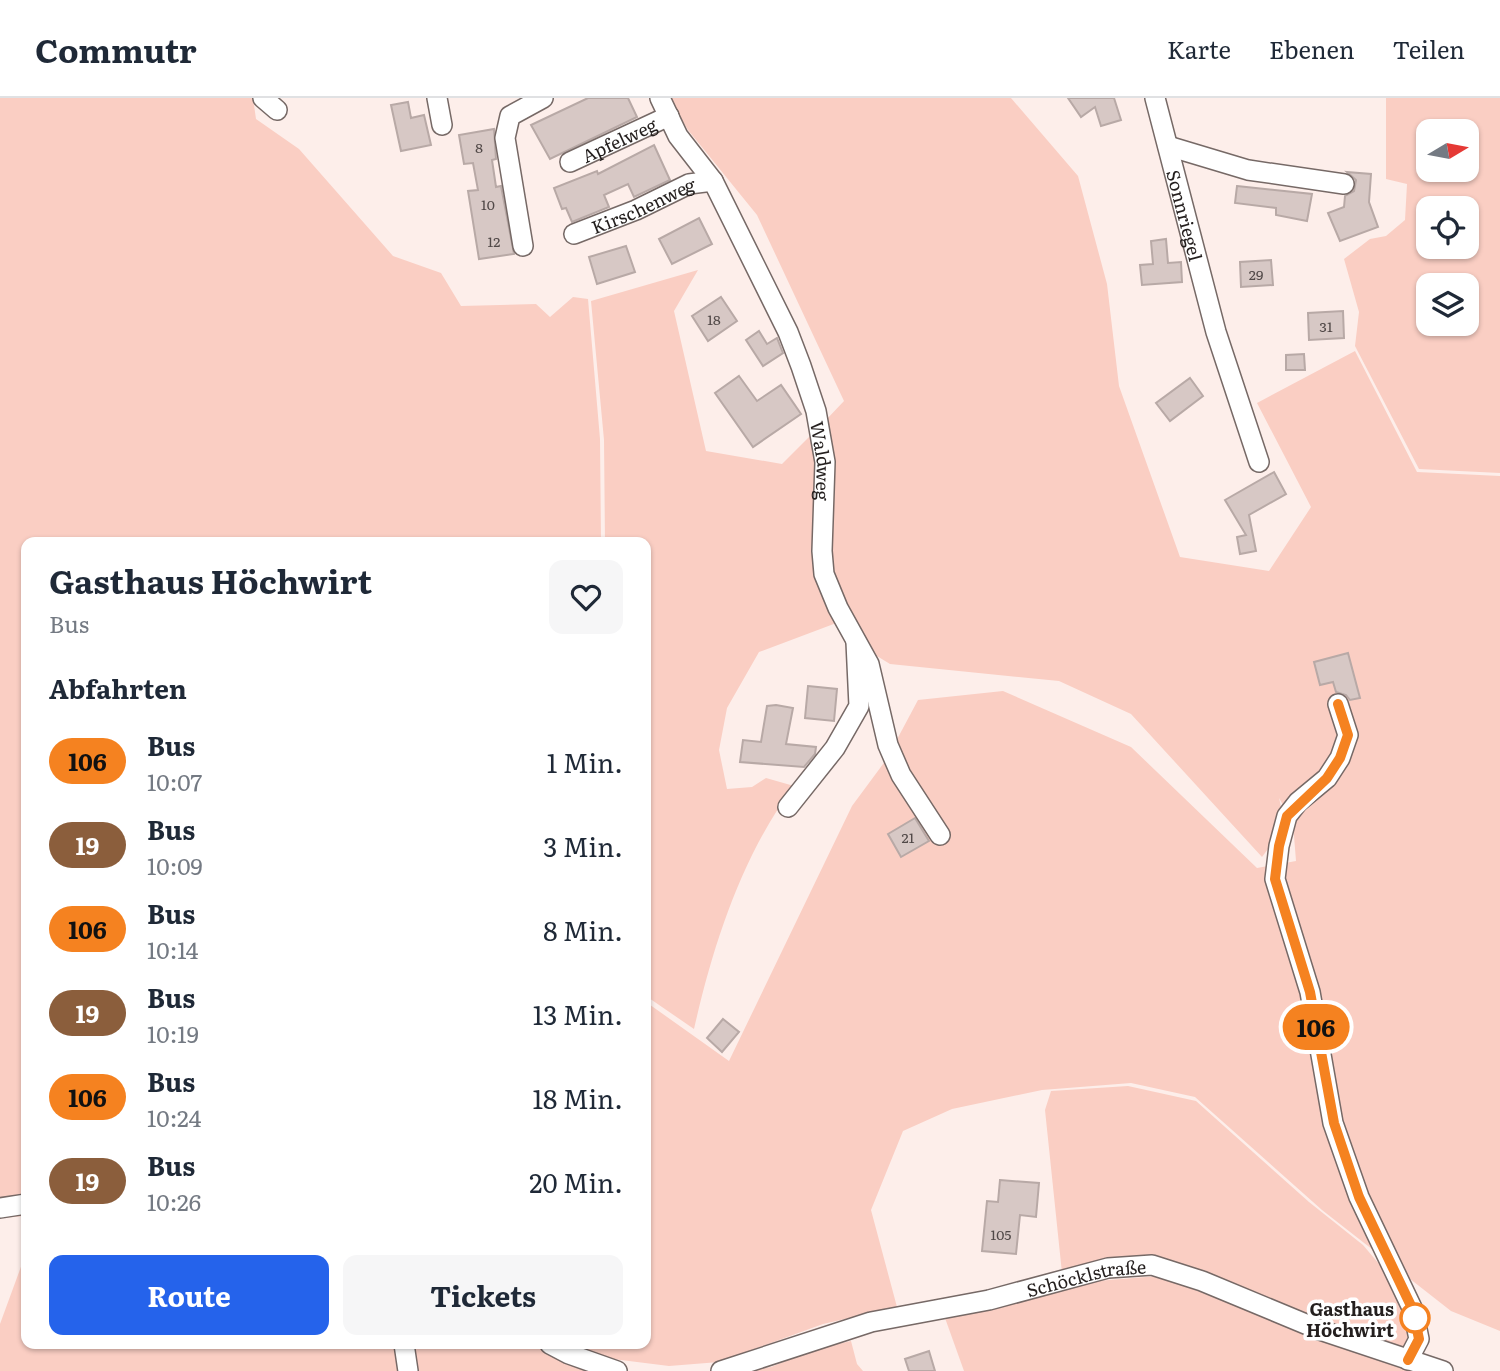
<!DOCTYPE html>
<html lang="de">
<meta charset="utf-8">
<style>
:root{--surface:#fff;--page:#f6f6f7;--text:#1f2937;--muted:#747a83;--line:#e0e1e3;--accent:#2563eb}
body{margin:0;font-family:Literata,serif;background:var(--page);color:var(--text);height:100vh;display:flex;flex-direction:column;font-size:26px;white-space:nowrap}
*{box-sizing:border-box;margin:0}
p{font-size:23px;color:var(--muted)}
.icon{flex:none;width:38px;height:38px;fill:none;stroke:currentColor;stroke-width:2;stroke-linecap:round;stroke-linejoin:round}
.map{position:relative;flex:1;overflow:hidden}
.side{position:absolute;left:21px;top:439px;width:630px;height:812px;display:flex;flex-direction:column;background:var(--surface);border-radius:14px;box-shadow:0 2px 5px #0004}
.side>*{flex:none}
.badge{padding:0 14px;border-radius:23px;font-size:24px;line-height:46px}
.needle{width:46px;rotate:80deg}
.buttons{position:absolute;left:1416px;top:21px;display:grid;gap:14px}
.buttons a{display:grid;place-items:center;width:63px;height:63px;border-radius:14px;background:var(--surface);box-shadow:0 2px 5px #0004;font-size:35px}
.map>.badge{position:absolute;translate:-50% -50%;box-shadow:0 0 0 4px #fff}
h2{padding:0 28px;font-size:26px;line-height:63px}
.round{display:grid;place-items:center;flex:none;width:74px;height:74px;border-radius:14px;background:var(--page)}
.summary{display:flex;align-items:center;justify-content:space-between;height:119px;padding:0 28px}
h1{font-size:33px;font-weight:700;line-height:52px}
.primary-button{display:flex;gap:14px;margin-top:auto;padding:14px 28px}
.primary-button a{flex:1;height:80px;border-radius:14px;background:var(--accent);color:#fff;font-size:28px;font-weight:700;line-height:80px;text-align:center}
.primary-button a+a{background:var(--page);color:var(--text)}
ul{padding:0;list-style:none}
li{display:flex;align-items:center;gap:21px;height:84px;padding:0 28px}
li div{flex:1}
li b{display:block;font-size:26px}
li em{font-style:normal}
li .badge{min-width:77px;font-weight:700;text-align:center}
header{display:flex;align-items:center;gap:42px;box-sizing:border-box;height:98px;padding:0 35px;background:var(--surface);border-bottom:2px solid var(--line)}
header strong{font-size:33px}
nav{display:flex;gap:38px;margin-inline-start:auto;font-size:24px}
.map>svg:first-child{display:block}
.green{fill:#facec3;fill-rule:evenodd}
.building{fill:#d7c8c5;stroke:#b8a9a6;stroke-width:2}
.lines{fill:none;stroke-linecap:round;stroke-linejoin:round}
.minor-casing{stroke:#766966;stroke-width:22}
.minor{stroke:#fff;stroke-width:19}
.line-casing{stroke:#fff;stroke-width:16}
.line{stroke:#f58220;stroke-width:10}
.stop-dot{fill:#fff;stroke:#f58220;stroke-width:3.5}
.labels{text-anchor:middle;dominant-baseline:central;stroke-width:7;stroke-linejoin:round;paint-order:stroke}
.number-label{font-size:14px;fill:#514948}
.street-label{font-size:18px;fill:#241f1e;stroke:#fff}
.stop-label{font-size:18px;font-weight:bold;fill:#241f1e;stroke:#fff;text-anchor:end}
</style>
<header>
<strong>Commutr</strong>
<nav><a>Karte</a><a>Ebenen</a><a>Teilen</a></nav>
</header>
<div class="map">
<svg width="1500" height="1273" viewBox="0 0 1500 1273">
<rect width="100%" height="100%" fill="#fdeeea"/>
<g class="green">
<path d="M 0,0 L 253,0 L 256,21 L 299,51 L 393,158 L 441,175 L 461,208 L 536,206 L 550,219 L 573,199 L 588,201 L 600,341 L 601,444 L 26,444 L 26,1118 L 0,1120 Z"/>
<path d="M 669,0 L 1011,0 L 1078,78 L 1107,186 L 1119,288 L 1180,459 L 1269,473 L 1311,409 L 1257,305 L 1355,253 L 1417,374 L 1500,378 L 1500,1233 L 1451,1213 L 1322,1112 L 1195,999 L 1131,985 L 1042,992 L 952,1011 L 903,1033 L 871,1112 L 897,1209 L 823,1226 L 719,1264 L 669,1268 L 613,1261 L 569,1246 L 646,1246 L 646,904 L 729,963 L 852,708 L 886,662 L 918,602 L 1003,593 L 1131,649 L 1257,770 L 1296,763 L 1293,725 L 1279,700 C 1286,726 1279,736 1262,759 L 1131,616 L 1059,583 L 890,566 L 872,555 L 828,471 L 825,323 L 844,303 L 757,117 L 688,32 Z"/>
<path d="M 1386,0 L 1500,0 L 1500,375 L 1419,371 L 1355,248 L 1359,214 L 1344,161 L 1370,141 L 1386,138 L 1405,122 L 1407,86 L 1386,81 ZM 1428,33 L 1466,33 L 1466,72 L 1428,72 ZM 1428,110 L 1466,110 L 1466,149 L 1428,149 ZM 1428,187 L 1466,187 L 1466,226 L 1428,226 Z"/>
<path d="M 698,172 L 674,213 L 706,353 L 782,366 L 817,331 L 821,419 L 839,524 L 759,554 L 727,610 L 719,652 L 727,691 L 752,689 L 766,680 L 794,688 C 742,757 713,847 694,931 L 646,898 L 646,444 L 605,444 L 604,342 L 591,203 Z"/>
<path d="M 1128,988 L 1196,1003 L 1309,1104 L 1363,1147 L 1396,1186 L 1412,1245 L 1404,1254 L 1373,1243 L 1186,1169 L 1062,1175 L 1045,1012 L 1051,993 Z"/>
<path d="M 26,1155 L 26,1246 L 402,1246 L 405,1273 L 0,1273 L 0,1226 Z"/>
<path d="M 1158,1178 L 1411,1273 L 964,1273 L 945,1220 L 1097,1183 Z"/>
<path d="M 851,1243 L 857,1266 L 863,1273 L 747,1273 L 771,1269 L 815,1251 Z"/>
<path d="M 409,1246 L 541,1246 L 598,1273 L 412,1273 Z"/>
</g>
<g class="building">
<path d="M 588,0 L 628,0 L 637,19 L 550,61 L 531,27 Z"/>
<path d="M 1068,0 L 1114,0 L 1121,22 L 1101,28 L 1095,9 L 1081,19 Z"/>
<path d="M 408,4 L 411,20 L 424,17 L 431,47 L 401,53 L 391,7 Z"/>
<path d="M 494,31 L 496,61 L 492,62 L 496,89 L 501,88 L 514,156 L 479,161 L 468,93 L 478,92 L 473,65 L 464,66 L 459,37 Z"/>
<path d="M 654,47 L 670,82 L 634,99 L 628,86 L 604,97 L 609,109 L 572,124 L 566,110 L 562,111 L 554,90 L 597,73 L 598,76 Z"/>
<path d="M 1347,74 L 1371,76 L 1369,104 L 1378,129 L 1340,143 L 1328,115 L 1344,109 L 1345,98 L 1354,93 L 1356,82 Z"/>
<path d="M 1237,88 L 1312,96 L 1307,123 L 1276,117 L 1276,110 L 1235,105 Z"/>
<path d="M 699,120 L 712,146 L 672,166 L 659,141 Z"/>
<path d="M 1166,141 L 1168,165 L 1181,164 L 1182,184 L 1142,187 L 1140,167 L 1153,166 L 1151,143 Z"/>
<path d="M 626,148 L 635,174 L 597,186 L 589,159 Z"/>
<path d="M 1271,162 L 1273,187 L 1241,189 L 1240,164 Z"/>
<path d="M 721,199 L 737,223 L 708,243 L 692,218 Z"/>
<path d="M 1343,213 L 1344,240 L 1309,242 L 1308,215 Z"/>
<path d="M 759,233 L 767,246 L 777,240 L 783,255 L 763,268 L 746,242 Z"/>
<path d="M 1304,256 L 1305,272 L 1286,272 L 1286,257 Z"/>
<path d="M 739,278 L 757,303 L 781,287 L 801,316 L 753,349 L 715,295 Z"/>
<path d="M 1190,280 L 1203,298 L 1170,323 L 1156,305 Z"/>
<path d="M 1274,374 L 1286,396 L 1249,417 L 1256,453 L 1240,456 L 1237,439 L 1246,437 L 1225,402 Z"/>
<path d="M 1348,555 L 1360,600 L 1350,602 L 1346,597 L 1336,594 L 1333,584 L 1320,587 L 1314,564 Z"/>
<path d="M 808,588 L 837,591 L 834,623 L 805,620 Z"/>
<path d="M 776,607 L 793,610 L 786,646 L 816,649 L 815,656 L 804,669 L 740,664 L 743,642 L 761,644 L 767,608 Z"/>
<path d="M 915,720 L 929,743 L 901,759 L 888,736 Z"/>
<path d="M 723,921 L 739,934 L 722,954 L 707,940 Z"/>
<path d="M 1000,1082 L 1039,1085 L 1036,1119 L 1020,1117 L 1016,1156 L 982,1153 L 987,1103 L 998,1104 Z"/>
<path d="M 929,1253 L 935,1273 L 909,1273 L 905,1261 Z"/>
</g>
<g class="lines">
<defs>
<g id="minor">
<path d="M 263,0 L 277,12"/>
<path d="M 437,0 L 442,27"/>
<path id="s1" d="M 660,0 L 678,38 L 713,83 L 788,234 L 801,268 L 816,313 L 825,364 L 822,453 L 824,476 L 838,510 L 869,566 L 888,647 L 901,677 L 940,737"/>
<path id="s2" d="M 1155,0 L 1216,234 L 1259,364"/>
<path d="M 1168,48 L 1248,72 L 1344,86"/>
<path id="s3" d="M 570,64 L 669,18"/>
<path id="s4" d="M 574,136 L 636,112 L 689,86 L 713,83"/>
<path d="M 523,148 L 505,40 L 510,18 L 543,0"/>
<path d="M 1338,606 L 1348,637 L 1340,660 L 1327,680 L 1298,704 L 1287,718 L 1279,748 L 1275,781 L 1310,894 L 1333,1025 L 1359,1099 L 1413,1212 L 1419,1241 L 1408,1262"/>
<path d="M 788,709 L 835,650 L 859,608 L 856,544"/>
<path d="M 0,1110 L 26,1106"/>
<path d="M 404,1246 L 408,1273"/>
<path d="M 550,1246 L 569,1256 L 617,1273"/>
<path id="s5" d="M 721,1273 L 871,1224 L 989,1202 L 1108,1170 L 1152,1167 L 1202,1183 L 1320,1232 L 1443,1273"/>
</g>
</defs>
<use href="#minor" class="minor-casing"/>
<use href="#minor" class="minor"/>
</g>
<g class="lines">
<defs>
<path id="line" d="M 1338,606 L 1348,637 L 1340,660 L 1327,680 L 1287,718 L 1279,748 L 1275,781 L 1310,894 L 1334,1025 L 1359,1099 L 1413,1212 L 1419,1241 L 1408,1262"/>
</defs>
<use href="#line" class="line-casing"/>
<use href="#line" class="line"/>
</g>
<circle class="stop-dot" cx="1415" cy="1220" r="14"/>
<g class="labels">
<g class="number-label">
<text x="479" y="49">8</text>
<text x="488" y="106">10</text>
<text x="494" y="143">12</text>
<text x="1256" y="176">29</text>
<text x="714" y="221">18</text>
<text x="1326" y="228">31</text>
<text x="908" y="739">21</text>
<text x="1001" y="1136">105</text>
</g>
<g class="street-label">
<text stroke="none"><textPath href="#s3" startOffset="54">Apfelweg</textPath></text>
<text stroke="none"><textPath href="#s4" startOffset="75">Kirschenweg</textPath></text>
<text stroke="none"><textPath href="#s2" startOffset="121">Sonnriegel</textPath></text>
<text stroke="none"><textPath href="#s1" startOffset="402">Waldweg</textPath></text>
<text stroke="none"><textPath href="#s5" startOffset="378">Schöcklstraße</textPath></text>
</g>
<g class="stop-label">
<text x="1394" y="1210">Gasthaus<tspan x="1394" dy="21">Höchwirt</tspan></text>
</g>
</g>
</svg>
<div class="buttons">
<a><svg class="needle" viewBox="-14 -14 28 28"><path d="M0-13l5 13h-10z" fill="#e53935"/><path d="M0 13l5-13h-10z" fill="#747a83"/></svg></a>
<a><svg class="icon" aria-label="locate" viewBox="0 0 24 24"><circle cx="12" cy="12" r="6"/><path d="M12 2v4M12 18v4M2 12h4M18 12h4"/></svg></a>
<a><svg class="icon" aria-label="layers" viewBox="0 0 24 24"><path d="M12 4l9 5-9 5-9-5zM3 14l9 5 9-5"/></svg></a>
</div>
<b class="badge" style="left:1316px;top:929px;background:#f58220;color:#111">106</b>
<section class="side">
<div class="summary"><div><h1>Gasthaus Höchwirt</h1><p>Bus</p></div><a class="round"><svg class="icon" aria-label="heart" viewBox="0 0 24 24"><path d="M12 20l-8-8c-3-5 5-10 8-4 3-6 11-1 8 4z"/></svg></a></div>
<h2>Abfahrten</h2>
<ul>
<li><span class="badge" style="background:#f58220;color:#111">106</span><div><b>Bus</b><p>10:07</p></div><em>1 Min.</em></li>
<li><span class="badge" style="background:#8b5e3c;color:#fff">19</span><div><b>Bus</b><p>10:09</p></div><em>3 Min.</em></li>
<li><span class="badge" style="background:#f58220;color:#111">106</span><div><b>Bus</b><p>10:14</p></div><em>8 Min.</em></li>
<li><span class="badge" style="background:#8b5e3c;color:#fff">19</span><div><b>Bus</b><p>10:19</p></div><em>13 Min.</em></li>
<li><span class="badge" style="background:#f58220;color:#111">106</span><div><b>Bus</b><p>10:24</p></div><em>18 Min.</em></li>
<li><span class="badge" style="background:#8b5e3c;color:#fff">19</span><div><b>Bus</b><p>10:26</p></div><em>20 Min.</em></li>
</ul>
<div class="primary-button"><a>Route</a><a>Tickets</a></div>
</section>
</div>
